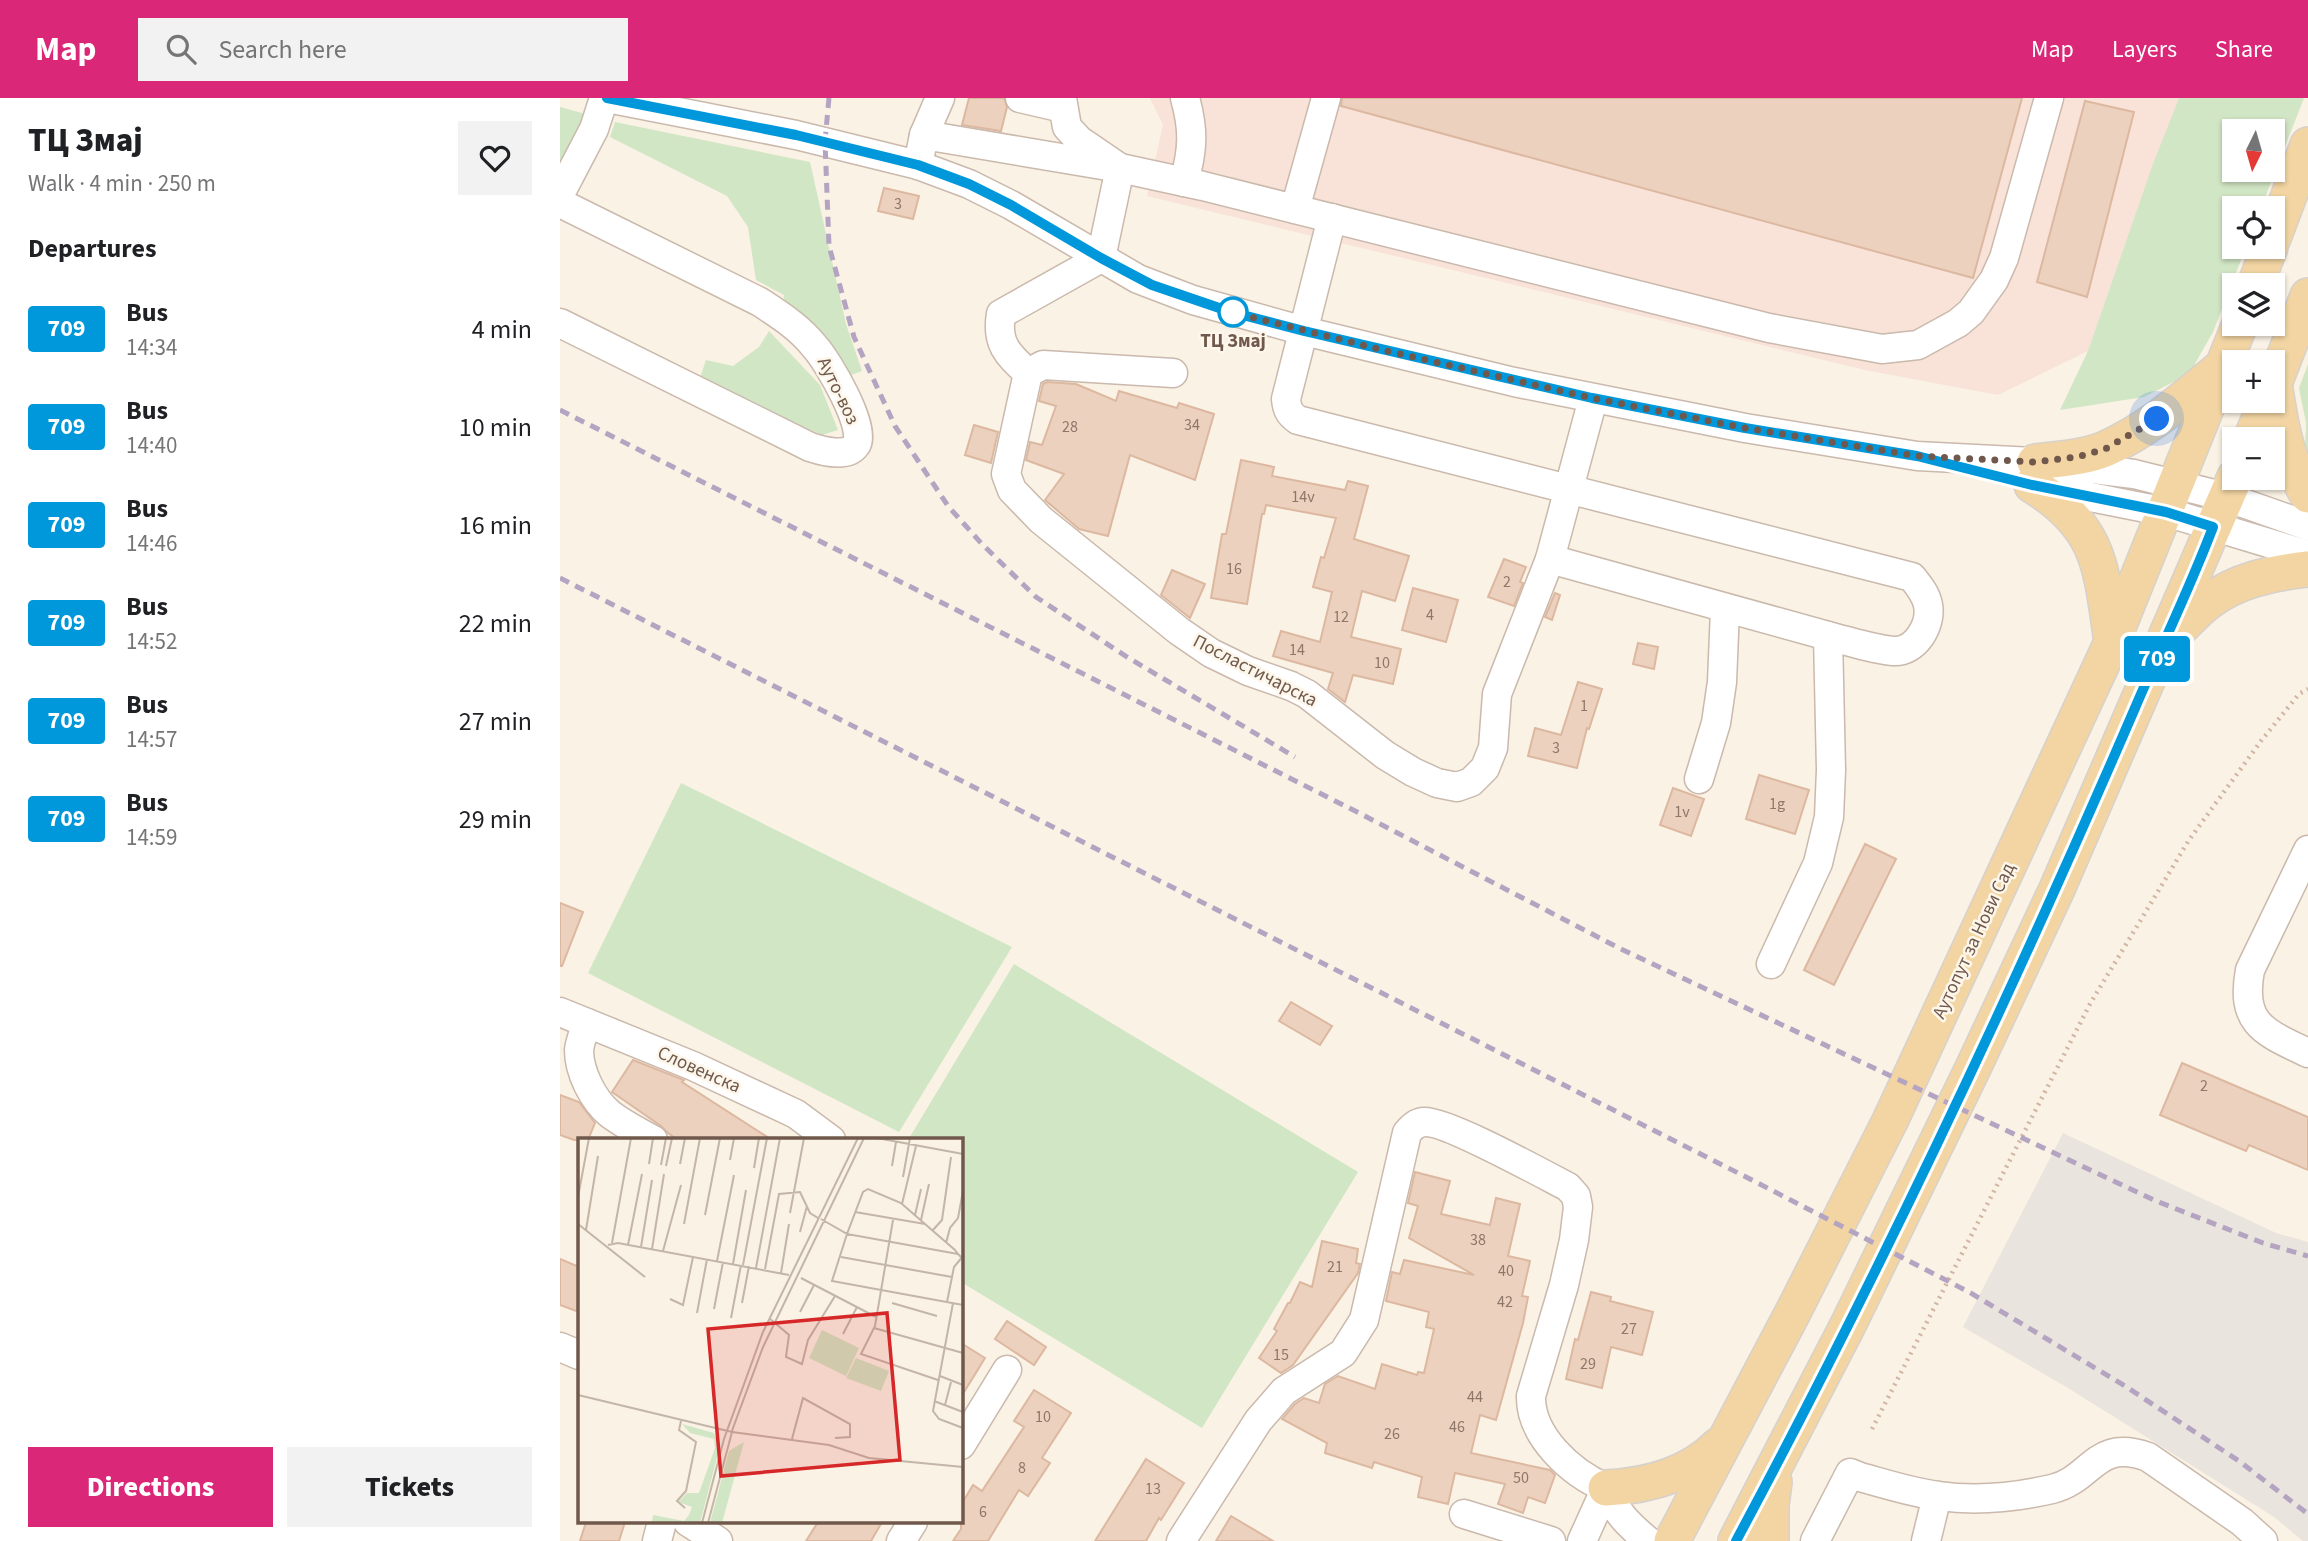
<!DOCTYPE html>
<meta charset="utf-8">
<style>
:root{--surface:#fff;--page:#f2f2f2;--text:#202124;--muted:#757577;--accent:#db2777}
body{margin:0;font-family:"Source Sans 3",sans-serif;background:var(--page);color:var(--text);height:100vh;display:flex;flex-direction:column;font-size:26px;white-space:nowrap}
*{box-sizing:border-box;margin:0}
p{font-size:23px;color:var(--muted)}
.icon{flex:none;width:38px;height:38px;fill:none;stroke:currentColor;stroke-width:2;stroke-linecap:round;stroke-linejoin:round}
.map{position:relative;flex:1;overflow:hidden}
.side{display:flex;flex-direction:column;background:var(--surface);width:560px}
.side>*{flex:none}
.badge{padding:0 14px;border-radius:5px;font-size:24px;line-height:46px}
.needle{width:46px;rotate:185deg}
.controls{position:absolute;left:1662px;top:21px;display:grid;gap:14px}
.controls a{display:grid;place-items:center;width:63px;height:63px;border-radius:0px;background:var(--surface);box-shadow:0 2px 5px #0004;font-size:35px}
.you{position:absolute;width:35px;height:35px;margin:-18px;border:5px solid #fff;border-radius:50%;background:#1a73e8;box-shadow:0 0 0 10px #1a73e833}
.map>.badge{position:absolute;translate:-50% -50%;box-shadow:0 0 0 4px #fff}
h2{padding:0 28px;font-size:26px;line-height:63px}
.round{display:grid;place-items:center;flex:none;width:74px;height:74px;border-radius:0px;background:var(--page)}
.summary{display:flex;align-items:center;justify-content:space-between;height:119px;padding:0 28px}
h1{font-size:33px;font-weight:800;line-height:52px}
.action{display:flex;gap:14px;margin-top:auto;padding:14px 28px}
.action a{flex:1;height:80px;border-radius:0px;background:var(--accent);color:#fff;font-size:28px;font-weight:800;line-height:80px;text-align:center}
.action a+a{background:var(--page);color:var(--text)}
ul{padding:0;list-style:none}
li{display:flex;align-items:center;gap:21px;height:98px;padding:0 28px}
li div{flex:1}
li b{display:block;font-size:26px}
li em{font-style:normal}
li .badge{min-width:77px;font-weight:700;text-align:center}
header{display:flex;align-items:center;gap:42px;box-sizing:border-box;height:98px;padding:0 35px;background:var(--accent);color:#fff}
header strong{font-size:33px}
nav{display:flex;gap:38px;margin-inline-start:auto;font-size:24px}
.search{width:490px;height:63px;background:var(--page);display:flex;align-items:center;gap:18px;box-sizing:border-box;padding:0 24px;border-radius:0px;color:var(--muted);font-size:26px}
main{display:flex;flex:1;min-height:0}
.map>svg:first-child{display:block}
.commercial{fill:#f9e3d9}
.industrial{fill:#eae4de}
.green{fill:#d1e6c4;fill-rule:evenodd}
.building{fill:#ecd1be;stroke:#ddb8a0;stroke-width:2}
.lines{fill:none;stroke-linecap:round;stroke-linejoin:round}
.minor-casing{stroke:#cab9ac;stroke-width:31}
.major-casing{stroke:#d7d1cd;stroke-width:38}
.path{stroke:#d1b5a2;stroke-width:4.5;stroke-dasharray:2 5;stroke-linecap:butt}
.minor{stroke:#fff;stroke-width:28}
.major{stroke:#f2d5a3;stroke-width:35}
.rail{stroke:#b4a4c2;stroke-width:5;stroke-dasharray:10 7;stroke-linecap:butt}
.line-casing{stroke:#fff;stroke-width:16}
.line{stroke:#0098da;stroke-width:10}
.walk{stroke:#70594c;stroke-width:7;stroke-dasharray:0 12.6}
.stop-dot{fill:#fff;stroke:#0098da;stroke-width:3.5}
.labels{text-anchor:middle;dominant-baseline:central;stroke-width:5;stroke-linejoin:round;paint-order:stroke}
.number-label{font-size:16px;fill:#8f7768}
.stop-label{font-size:19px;font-weight:bold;fill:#70594c;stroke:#fdf6ea}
.street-label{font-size:19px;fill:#70594c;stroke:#fdf6ea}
.inset-road{fill:none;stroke:#c3b5a7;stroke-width:2}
.view{fill:#d62828;fill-opacity:0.15;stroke:#d62828;stroke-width:3.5}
.inset-edge{fill:none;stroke:#70594c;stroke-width:3.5}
</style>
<header>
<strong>Map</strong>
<div class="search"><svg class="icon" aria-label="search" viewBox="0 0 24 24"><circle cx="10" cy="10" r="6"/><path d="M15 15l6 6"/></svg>Search here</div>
<nav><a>Map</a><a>Layers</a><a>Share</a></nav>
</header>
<main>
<section class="side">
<div class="summary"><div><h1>ТЦ Змај</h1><p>Walk · 4 min · 250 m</p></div><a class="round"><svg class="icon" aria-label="heart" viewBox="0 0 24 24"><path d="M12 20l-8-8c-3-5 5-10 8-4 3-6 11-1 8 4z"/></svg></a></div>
<h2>Departures</h2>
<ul>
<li><span class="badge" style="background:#0098da;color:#fff">709</span><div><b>Bus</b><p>14:34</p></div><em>4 min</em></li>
<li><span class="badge" style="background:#0098da;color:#fff">709</span><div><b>Bus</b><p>14:40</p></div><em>10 min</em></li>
<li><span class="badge" style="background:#0098da;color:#fff">709</span><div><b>Bus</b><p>14:46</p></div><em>16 min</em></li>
<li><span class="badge" style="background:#0098da;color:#fff">709</span><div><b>Bus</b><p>14:52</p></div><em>22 min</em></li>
<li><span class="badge" style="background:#0098da;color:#fff">709</span><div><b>Bus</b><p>14:57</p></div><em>27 min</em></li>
<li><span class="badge" style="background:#0098da;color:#fff">709</span><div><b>Bus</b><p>14:59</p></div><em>29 min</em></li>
</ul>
<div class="action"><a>Directions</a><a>Tickets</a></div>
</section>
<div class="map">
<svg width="1748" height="1443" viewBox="0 0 1748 1443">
<rect width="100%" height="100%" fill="#faf2e4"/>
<path class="commercial" d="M 590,0 L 1624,0 L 1528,253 L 1438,297 L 1305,272 L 587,98 L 603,27 Z"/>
<path class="industrial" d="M 1503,1035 L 1716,1135 L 1748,1144 L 1748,1443 L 1743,1443 L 1714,1419 L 1508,1290 L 1403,1229 Z"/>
<g class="green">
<path d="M 1619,0 L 1744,0 L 1701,110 L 1675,110 L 1675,149 L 1686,149 L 1653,234 L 1629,276 L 1584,299 L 1500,312 L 1528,253 L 1593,66 ZM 1675,33 L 1713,33 L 1713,72 L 1675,72 Z"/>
<path d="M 0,9 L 26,16 L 0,75 Z"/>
<path d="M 55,24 L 250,64 L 286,226 L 302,273 L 286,279 L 223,209 L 224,197 L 196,182 L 188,129 L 167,98 L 50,39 Z"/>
<path d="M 209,233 L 260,287 L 278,332 L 262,337 L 140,280 L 146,262 L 173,268 L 199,249 Z"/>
<path d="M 1748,266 L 1748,360 L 1745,354 L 1746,325 L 1739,290 Z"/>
<path d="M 121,685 L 452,849 L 339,1034 L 28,875 Z"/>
<path d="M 454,866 L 798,1074 L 642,1330 L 401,1184 L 401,1042 L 348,1042 Z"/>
</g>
<g class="building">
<path d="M 409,0 L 444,0 L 447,9 L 441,33 L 402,27 Z"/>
<path d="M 782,0 L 1462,0 L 1413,180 L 781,8 Z"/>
<path d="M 1525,3 L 1574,14 L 1527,199 L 1477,184 Z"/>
<path d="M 324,90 L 359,98 L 353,121 L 318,113 Z"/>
<path d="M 487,284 L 516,286 L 556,303 L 559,293 L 617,310 L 619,305 L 654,316 L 635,382 L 570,357 L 548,438 L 519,431 L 485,402 L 504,376 L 466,362 L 470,344 L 482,347 L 496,308 L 479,303 L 483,286 Z"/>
<path d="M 414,327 L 438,334 L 431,365 L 405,357 Z"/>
<path d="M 681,362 L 714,369 L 712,378 L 785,392 L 788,383 L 808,388 L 794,441 L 849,458 L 835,503 L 802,493 L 791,539 L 841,551 L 833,586 L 793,577 L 785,604 L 768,591 L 773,575 L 713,558 L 721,533 L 760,544 L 772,494 L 753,489 L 761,459 L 764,460 L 776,420 L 706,407 L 704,416 L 702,416 L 687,506 L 651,500 L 662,436 L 666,436 Z"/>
<path d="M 944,461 L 966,469 L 960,484 L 963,485 L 954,508 L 928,499 Z"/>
<path d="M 612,472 L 645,486 L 630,520 L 601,497 Z"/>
<path d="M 853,490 L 898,502 L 886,544 L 842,532 Z"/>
<path d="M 995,495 L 1000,497 L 992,522 L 985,519 Z"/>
<path d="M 1078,545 L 1098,549 L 1094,571 L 1073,566 Z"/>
<path d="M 1018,584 L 1042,591 L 1029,631 L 1027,630 L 1017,670 L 968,658 L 975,630 L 1001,637 Z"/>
<path d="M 1199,677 L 1249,692 L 1235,736 L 1186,721 Z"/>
<path d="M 1113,690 L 1144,701 L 1131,738 L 1100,727 Z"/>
<path d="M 1305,746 L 1336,761 L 1274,887 L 1244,872 Z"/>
<path d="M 0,805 L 23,814 L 2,868 L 0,868 Z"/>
<path d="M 731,904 L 772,928 L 760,947 L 719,923 Z"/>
<path d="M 73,962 L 124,982 L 122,984 L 212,1042 L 118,1042 L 108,1035 L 101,1028 L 52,994 Z"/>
<path d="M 1622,965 L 1748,1019 L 1748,1072 L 1689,1047 L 1686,1053 L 1600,1017 Z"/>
<path d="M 0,997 L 19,1004 L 35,1025 L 28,1042 L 14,1042 L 0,1037 Z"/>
<path d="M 855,1074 L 890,1083 L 881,1116 L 930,1127 L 936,1100 L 960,1106 L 948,1158 L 970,1163 L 962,1198 L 968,1199 L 963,1225 L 936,1322 L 920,1317 L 911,1355 L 990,1372 L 995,1377 L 985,1405 L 968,1399 L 963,1415 L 938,1406 L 945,1386 L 895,1375 L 888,1406 L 858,1399 L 862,1379 L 814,1364 L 812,1370 L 765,1355 L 767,1345 L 722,1321 L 735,1306 L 744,1300 L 759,1305 L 765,1286 L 778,1278 L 815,1291 L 822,1266 L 857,1277 L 858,1274 L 864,1275 L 874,1231 L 866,1229 L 869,1214 L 826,1203 L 832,1174 L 840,1176 L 844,1162 L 914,1177 L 849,1140 L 858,1108 L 848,1105 Z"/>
<path d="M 762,1143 L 798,1151 L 796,1165 L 800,1166 L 798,1175 L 733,1267 L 721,1275 L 699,1260 L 717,1233 L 714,1231 L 728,1205 L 730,1205 L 740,1184 L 752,1189 Z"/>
<path d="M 0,1161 L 19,1169 L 19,1214 L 0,1207 Z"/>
<path d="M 1031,1194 L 1051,1199 L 1050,1203 L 1093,1214 L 1082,1257 L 1051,1249 L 1042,1290 L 1006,1281 L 1015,1241 L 1018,1242 Z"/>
<path d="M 447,1223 L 486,1249 L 474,1267 L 435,1241 Z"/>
<path d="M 401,1245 L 425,1260 L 401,1299 Z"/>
<path d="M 474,1292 L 511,1315 L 482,1360 L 490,1365 L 468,1398 L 459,1392 L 428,1443 L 393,1443 L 401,1431 L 401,1407 L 413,1387 L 422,1393 L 464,1329 L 454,1323 Z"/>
<path d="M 586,1361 L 624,1385 L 601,1422 L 599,1420 L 586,1443 L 535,1443 Z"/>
<path d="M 671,1418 L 713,1443 L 656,1443 Z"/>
<path d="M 26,1424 L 65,1424 L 59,1443 L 20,1443 Z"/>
<path d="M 258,1424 L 322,1424 L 311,1443 L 246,1443 Z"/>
</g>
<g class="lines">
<defs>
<g id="minor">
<path d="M 47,0 L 236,37 L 358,67 L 409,86 L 451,107 L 578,181 L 633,202 L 744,233 L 954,284 L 1185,330 L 1357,358 L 1475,364 L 1574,376 L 1666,399 L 1748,428"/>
<path d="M 460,0 L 503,10"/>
<path d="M 364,37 L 380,0"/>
<path d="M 358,67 L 364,37 L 560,70 L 643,88 L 1209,230 L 1322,251 L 1358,247 L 1398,225 L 1411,214 L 1434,182 L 1444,160 L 1489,0"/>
<path d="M 624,84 C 633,52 634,32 625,0"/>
<path d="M 0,96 L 34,31 L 44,0"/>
<path d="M 0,105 L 200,204 C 220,217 240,230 255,249 C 267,262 308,331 296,347 C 287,360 262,353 250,349 L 0,225"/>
<path d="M 735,111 L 766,0"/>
<path d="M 772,120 L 726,301 C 727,311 729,316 738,322 L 1352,479 C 1359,488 1366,496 1368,507 C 1372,527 1355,555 1333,553 C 1311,551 1289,543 1268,538"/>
<path d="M 468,275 C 447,256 436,245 441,216 L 541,160 L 560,70 L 519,42 L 507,29 L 502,0"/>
<path d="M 613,275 L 483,267 L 468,275 L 446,376 L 452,392 L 481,422 L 619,533 L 651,555 L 688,573 L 731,588 L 747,596 L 825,657 L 853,674 L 877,685 L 897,689 L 911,684 L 925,670 L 933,650 L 937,596 L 990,461 L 1033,301"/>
<path d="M 1475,388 L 1606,414 L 1748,457"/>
<path d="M 990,461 L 1268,538 L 1271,672 L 1269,719 L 1258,765 L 1211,866"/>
<path d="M 1139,681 L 1156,625 L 1162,584 L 1165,511"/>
<path d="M 1748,752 L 1690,872 C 1680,926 1704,934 1748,955"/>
<path d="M 0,914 L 133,968 L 236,1016 L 271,1042"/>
<path d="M 27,925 C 24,934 20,943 19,952 C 19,974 33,1002 50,1016 C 63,1026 79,1034 93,1042"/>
<path d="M 0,1249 L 19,1257"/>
<path d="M 401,1347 L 447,1272"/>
<path d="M 1046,1390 C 1055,1414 1069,1427 1088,1443"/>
<path d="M 904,1416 L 991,1443"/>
<path d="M 128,1424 L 158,1443"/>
<path d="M 97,1443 L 102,1424"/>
<path d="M 341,1443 L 353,1424"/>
<path d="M 621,1443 L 698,1323 L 724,1293 L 783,1255 L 804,1222 L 847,1035 C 852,1029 856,1025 864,1024 C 885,1022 983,1076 1008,1089 L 1016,1098 L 1018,1109 L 1014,1142 L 1004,1187 L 971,1298 C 970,1338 1011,1375 1046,1390"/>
<path d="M 1022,1443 L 1046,1390"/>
<path d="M 1255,1443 L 1290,1375 L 1300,1379 C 1326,1386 1353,1395 1379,1398 C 1415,1403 1457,1399 1492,1391 C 1533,1381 1535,1340 1588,1359 L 1682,1424 L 1703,1443"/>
<path d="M 1366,1443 L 1377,1398"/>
</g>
<g id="major">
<path d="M 1713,140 L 1748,47"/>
<path d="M 1695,187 L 1710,149"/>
<path d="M 1714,285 C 1720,325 1726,363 1748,397"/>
<path d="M 1713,288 L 1748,198"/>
<path d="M 1691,341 L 1707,303"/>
<path d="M 1475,364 C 1499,361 1523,360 1545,351 C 1589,332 1625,299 1662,269"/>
<path d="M 1472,387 C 1542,430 1541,471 1552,544"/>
<path d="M 1615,535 C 1626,525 1636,513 1648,504 C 1677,482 1712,475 1748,471"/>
<path d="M 1046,1390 C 1087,1388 1129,1377 1159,1347"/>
<path d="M 1112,1443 L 1231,1218 L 1330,1023 L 1552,544 L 1680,226"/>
<path d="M 1176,1443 L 1288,1227 L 1413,970 L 1497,791 L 1675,379"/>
<path d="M 1211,1443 L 1211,1407 L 1214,1384"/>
</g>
</defs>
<use href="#minor" class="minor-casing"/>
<use href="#major" class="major-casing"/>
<path class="path" d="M 1312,1331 L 1530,906 L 1629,742 L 1701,643 L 1739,596 L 1748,591"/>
<use href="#minor" class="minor"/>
<use href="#major" class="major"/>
<g class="rail">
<path d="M 269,0 L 265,43 L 269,148 L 294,239 L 335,328 L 388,408 L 421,445 L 476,499 L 567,559 L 735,659"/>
<path d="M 0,312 L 799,715 L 1059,850 L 1596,1103 L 1703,1145 L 1748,1158"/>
<path d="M 0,480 L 1188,1080 L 1409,1194 L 1565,1288 L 1679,1363 L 1748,1416"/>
</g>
</g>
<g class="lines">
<defs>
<path id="line" d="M 47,0 L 236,37 L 358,67 L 409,86 L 451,107 L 541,160 L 592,187 L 671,214 L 744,233 L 1032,300 L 1185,330 L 1357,358 L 1472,387 L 1606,414 L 1653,429 C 1630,490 1601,549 1575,610 C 1453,893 1322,1171 1176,1443"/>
</defs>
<use href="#line" class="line-casing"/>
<use href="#line" class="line"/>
<path class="walk" d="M 673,214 L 671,214 L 823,252 L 1032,300 L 1185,330 L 1357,358 L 1475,364 L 1517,359 L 1545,351 L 1597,321"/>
</g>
<circle class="stop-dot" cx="673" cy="214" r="14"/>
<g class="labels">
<g class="number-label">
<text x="338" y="106">3</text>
<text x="632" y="327">34</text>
<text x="510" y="329">28</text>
<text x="743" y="399">14v</text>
<text x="674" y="471">16</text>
<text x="947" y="484">2</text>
<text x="870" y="517">4</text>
<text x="781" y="519">12</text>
<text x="737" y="552">14</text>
<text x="822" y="565">10</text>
<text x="1024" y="608">1</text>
<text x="996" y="650">3</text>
<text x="1217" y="706">1g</text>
<text x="1122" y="714">1v</text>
<text x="1644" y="988">2</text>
<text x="918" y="1142">38</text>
<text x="775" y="1169">21</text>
<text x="946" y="1173">40</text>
<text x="945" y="1204">42</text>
<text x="1069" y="1231">27</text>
<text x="721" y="1257">15</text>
<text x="1028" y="1266">29</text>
<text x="915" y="1299">44</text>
<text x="483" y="1319">10</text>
<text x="897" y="1329">46</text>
<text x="832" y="1336">26</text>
<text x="462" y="1370">8</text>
<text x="961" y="1380">50</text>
<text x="593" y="1391">13</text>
<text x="423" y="1414">6</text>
</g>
<g class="stop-label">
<text x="673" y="243">ТЦ Змај</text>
</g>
<g class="street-label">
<text transform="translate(278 293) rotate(64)">Ауто-воз</text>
<text transform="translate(695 573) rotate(27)">Посластичарска</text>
<text transform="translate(1414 843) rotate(-65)">Аутопут за Нови Сад</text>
<text transform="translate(139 972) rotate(24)">Словенска</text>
</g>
</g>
<g transform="translate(18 1040)">
<rect width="385" height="385" fill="#faf2e4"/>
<path d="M 244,192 L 281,210 L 268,238 L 231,220 ZM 278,220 L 311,233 L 303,253 L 268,240 ZM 104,286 L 136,295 L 142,308 L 122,385 L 74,385 L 75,377 L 106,383 L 111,377 L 114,369 L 100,364 L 109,355 L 121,355 L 137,310 L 136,301 L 112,295 ZM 166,304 L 144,385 L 132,385 L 151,313 Z" fill="#d1e6c4"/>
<path class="inset-road" d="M 299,0 L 385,16M 152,22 L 156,0M 71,26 L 75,0M 102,26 L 107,0M 83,27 L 88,0M 88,28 L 94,0M 314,28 L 318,4M 176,30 L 181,0M 325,39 L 332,0M 0,59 L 11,0M 324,66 L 338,8M 277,74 L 347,86M 212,75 L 226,0M 127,77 L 142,0M 337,77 L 343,51M 243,81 L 269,96 L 254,143 L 385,167M 315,82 L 297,188 L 283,216 L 360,242M 343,82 L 351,46M 0,86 L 67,139M 106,86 L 122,0M 8,92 L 20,18M 355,92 L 364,82 L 373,19M 222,94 L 229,68M 34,105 L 53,0M 368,105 L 372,90 L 380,80 L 385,53M 30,107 L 40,105 L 211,137M 50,107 L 64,36M 63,109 L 74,42M 74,111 L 86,36M 85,113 L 103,47M 380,116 L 269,96 L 285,54 L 290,51 L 323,65 L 355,93 L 377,112 L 380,116 L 383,119M 263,119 L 374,139M 139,123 L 156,37M 155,126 L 168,52M 165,127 L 189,0M 178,130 L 202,0M 187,131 L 201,56 L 222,54 L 232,75 L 240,80M 203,135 L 211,86M 223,140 L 298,179M 92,161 L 105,167 L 115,119M 369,164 L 376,129 L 385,118M 164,165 L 171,128M 314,165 L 359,178M 375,165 L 355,273 L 361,281 L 385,290M 136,171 L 145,124M 222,174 L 236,147M 119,175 L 129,121M 153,180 L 163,127M 191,180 L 211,197 L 208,219 L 224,226 L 230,202 L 257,158M 296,190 L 385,215M 265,196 L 279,169M 362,238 L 385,247M 0,257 L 154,294 L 251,307 L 291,320 L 385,329M 356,263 L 385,274M 367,267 L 373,244M 103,283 L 101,292 L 118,304 L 108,353 L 99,363 L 107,370M 214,301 L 225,260 L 272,286 L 272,299 L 257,300M 124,385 L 146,301 L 185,194 L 280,0M 130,385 L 155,290 L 185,209 L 286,0"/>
<path class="view" d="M 309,175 L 322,322 L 143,338 L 130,191 Z"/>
<rect width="385" height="385" class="inset-edge"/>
</g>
</svg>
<div class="controls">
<a><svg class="needle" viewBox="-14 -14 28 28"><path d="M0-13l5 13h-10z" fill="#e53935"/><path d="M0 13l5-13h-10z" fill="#757577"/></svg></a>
<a><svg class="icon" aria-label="locate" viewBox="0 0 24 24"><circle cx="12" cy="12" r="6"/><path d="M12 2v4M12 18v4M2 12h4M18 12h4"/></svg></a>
<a><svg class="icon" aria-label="layers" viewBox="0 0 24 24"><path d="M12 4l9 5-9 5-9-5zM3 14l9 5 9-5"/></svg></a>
<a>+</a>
<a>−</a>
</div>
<div class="you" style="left:1597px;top:321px"></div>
<b class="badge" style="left:1597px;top:561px;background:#0098da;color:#fff">709</b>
</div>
</main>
